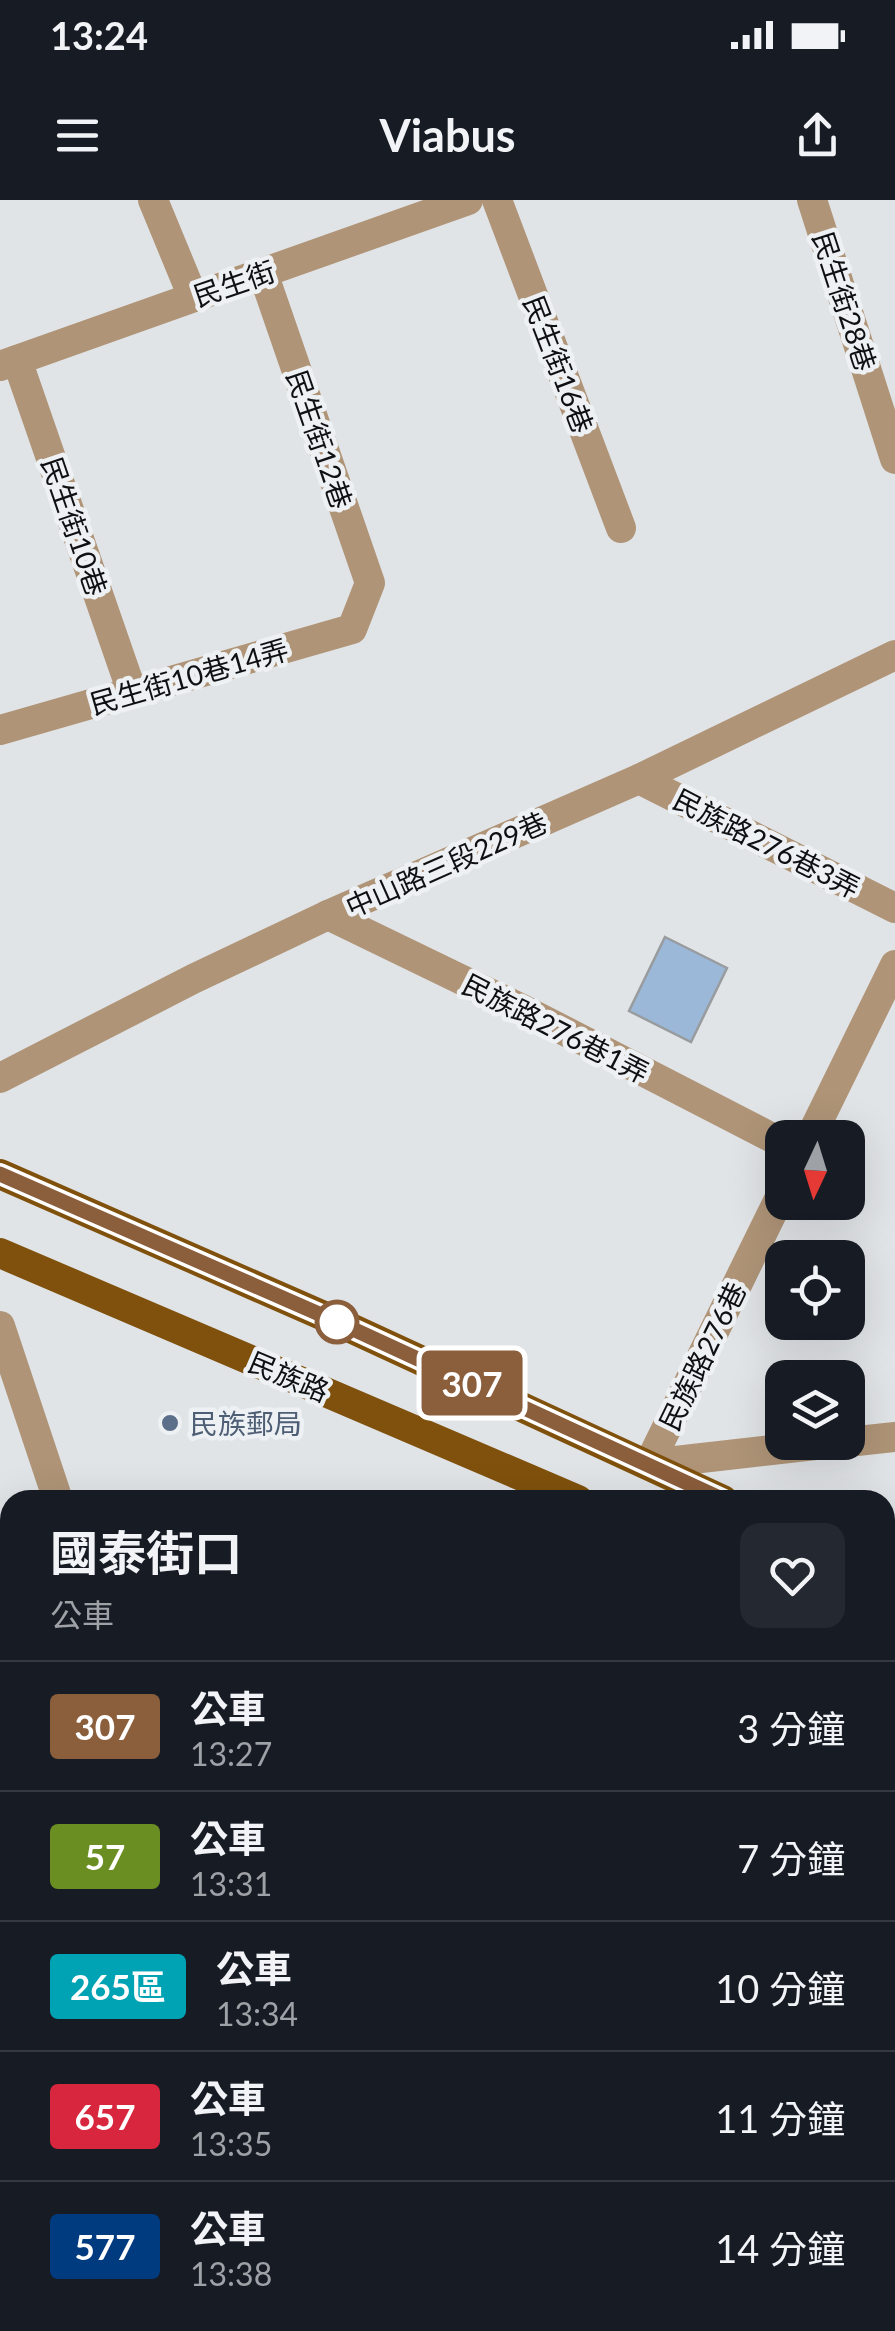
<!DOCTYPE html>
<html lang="zh-TW">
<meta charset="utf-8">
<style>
:root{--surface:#171b24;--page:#242831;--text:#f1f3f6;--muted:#9ea1a6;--line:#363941}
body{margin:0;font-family:Lato,"Noto Sans TC",sans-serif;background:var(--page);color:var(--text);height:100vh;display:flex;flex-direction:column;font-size:38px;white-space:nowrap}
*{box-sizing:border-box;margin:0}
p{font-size:32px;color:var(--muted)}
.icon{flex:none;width:55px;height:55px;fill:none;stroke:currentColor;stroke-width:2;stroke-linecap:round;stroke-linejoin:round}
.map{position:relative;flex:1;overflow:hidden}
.side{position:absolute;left:0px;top:1290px;width:895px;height:842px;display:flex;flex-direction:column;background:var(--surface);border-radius:30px 30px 0 0;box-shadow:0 10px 40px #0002}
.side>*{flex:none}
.badge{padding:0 20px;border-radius:8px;font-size:35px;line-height:65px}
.needle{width:65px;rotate:184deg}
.buttons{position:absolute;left:765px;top:920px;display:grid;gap:20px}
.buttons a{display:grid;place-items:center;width:100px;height:100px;border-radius:20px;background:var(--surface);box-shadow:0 10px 40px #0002;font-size:50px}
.map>.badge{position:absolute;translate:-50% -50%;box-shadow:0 0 0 5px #fff}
.round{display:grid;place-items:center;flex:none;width:105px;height:105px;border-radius:20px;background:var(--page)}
.summary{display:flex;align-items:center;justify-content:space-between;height:170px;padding:0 50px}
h1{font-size:48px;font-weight:700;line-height:75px}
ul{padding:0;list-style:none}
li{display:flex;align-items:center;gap:30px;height:130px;padding:0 50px;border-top:2px solid var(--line)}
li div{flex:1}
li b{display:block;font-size:38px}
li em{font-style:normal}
li .badge{min-width:110px;font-weight:700;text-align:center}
.status{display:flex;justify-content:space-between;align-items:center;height:70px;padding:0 50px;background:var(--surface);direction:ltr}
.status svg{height:28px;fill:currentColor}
header{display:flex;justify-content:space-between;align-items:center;height:130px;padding:0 50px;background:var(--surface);font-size:45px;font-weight:700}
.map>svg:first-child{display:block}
.building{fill:#9bb8d8;stroke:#999c9f;stroke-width:2.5}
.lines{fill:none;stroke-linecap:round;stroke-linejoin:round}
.minor{stroke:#af9477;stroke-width:30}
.major{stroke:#7f510c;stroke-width:30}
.line-casing{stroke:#fff;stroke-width:22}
.line{stroke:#8b5e3c;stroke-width:15}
.stop-dot{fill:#fff;stroke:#8b5e3c;stroke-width:5}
.service-dot{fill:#5c6f8a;stroke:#eef1f4;stroke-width:4}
.labels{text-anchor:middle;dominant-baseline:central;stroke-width:9;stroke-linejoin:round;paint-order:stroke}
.street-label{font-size:28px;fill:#0f1012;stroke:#eef1f4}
.service-label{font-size:28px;fill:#4e5e75;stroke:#eef1f4;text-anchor:start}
</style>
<div class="status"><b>13:24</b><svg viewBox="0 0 49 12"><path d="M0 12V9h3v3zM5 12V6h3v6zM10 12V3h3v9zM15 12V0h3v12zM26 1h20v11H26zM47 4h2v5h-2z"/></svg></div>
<header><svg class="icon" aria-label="menu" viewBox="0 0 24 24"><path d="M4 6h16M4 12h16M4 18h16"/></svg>Viabus<svg class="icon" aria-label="share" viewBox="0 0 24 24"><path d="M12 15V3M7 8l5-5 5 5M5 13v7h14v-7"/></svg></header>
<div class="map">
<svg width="895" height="2131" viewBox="0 0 895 2131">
<rect width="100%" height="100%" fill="#e1e4e7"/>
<g class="building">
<path d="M 665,737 L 727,768 L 691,842 L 629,811 Z"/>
<path d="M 10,1551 L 10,1621 L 0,1594 L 0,1555 Z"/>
<path d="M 10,1551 L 10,1621 L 0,1594 L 0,1555 Z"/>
<path d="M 894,1640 L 895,1640 L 895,1813 L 885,1808 L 885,1661 Z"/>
</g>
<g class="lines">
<g class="minor">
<path d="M 153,0 L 193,97"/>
<path d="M 497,0 L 621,328"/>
<path d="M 812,0 L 895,259"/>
<path d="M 17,160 L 132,492"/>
<path d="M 0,166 L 468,0"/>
<path d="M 0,530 L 352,429 L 370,383 L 263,73"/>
<path d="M 639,579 L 895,708"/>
<path d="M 328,715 L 526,811 L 782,943"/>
<path d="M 0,878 L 193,779 L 328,715 L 639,579 L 895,455"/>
<path d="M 810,938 L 895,765"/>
<path d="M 0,1126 L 58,1300"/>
<path d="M 848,1242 L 895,1237"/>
<path d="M 649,1264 L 782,993"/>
<path d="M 649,1264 L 842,1242"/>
<path d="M 885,1632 L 895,1610"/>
<path d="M 0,1760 L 10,1758"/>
<path d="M 0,2099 L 11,2131"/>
<path d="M 332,2122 L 335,2131"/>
<path d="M 646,2131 L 650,2122"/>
</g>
<g class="major">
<path d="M 0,974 L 342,1124 L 723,1300"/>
<path d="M 0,1053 L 578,1300"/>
<path d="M 885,1377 L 895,1382"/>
<path d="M 885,1445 L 895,1450"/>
</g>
</g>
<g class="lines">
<defs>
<path id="line" d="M 0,974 L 342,1124 L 724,1300"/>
</defs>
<use href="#line" class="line-casing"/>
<use href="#line" class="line"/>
</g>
<circle class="stop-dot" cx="337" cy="1122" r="20"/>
<circle class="service-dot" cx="170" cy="1223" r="10"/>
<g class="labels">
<g class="street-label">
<text transform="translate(234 83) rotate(-19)">民生街</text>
<text transform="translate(845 101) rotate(72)">民生街28巷</text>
<text transform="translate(559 164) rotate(69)">民生街16巷</text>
<text transform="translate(320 239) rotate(71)">民生街12巷</text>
<text transform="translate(75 326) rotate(71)">民生街10巷</text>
<text transform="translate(189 476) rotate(-16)">民生街10巷14弄</text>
<text transform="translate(767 643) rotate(27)">民族路276巷3弄</text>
<text transform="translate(446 664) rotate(-24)">中山路三段229巷</text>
<text transform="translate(556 828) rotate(27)">民族路276巷1弄</text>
<text transform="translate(702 1156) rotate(-64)">民族路276巷</text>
<text transform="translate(289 1176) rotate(23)">民族路</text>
</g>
<g class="service-label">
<text x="190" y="1223">民族郵局</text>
</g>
</g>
</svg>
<div class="buttons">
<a><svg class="needle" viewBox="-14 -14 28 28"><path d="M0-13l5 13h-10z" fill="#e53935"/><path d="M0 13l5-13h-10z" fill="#9ea1a6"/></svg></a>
<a><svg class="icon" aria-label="locate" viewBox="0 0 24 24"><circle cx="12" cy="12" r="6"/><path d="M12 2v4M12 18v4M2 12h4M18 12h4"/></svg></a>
<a><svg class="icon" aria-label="layers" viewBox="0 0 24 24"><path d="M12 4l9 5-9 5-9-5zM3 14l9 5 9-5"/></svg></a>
</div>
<b class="badge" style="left:472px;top:1183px;background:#8b5e3c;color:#fff">307</b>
<section class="side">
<div class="summary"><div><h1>國泰街口</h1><p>公車</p></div><a class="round"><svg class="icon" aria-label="heart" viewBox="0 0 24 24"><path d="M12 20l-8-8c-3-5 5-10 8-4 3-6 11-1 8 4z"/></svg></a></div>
<ul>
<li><span class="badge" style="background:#8b5e3c;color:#fff">307</span><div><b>公車</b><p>13:27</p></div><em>3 分鐘</em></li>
<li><span class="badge" style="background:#6b8e23;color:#fff">57</span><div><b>公車</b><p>13:31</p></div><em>7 分鐘</em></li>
<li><span class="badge" style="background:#00a3b4;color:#fff">265區</span><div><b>公車</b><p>13:34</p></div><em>10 分鐘</em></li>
<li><span class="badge" style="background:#d7263d;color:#fff">657</span><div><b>公車</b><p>13:35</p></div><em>11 分鐘</em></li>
<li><span class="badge" style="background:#003b80;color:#fff">577</span><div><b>公車</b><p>13:38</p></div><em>14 分鐘</em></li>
</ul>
</section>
</div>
